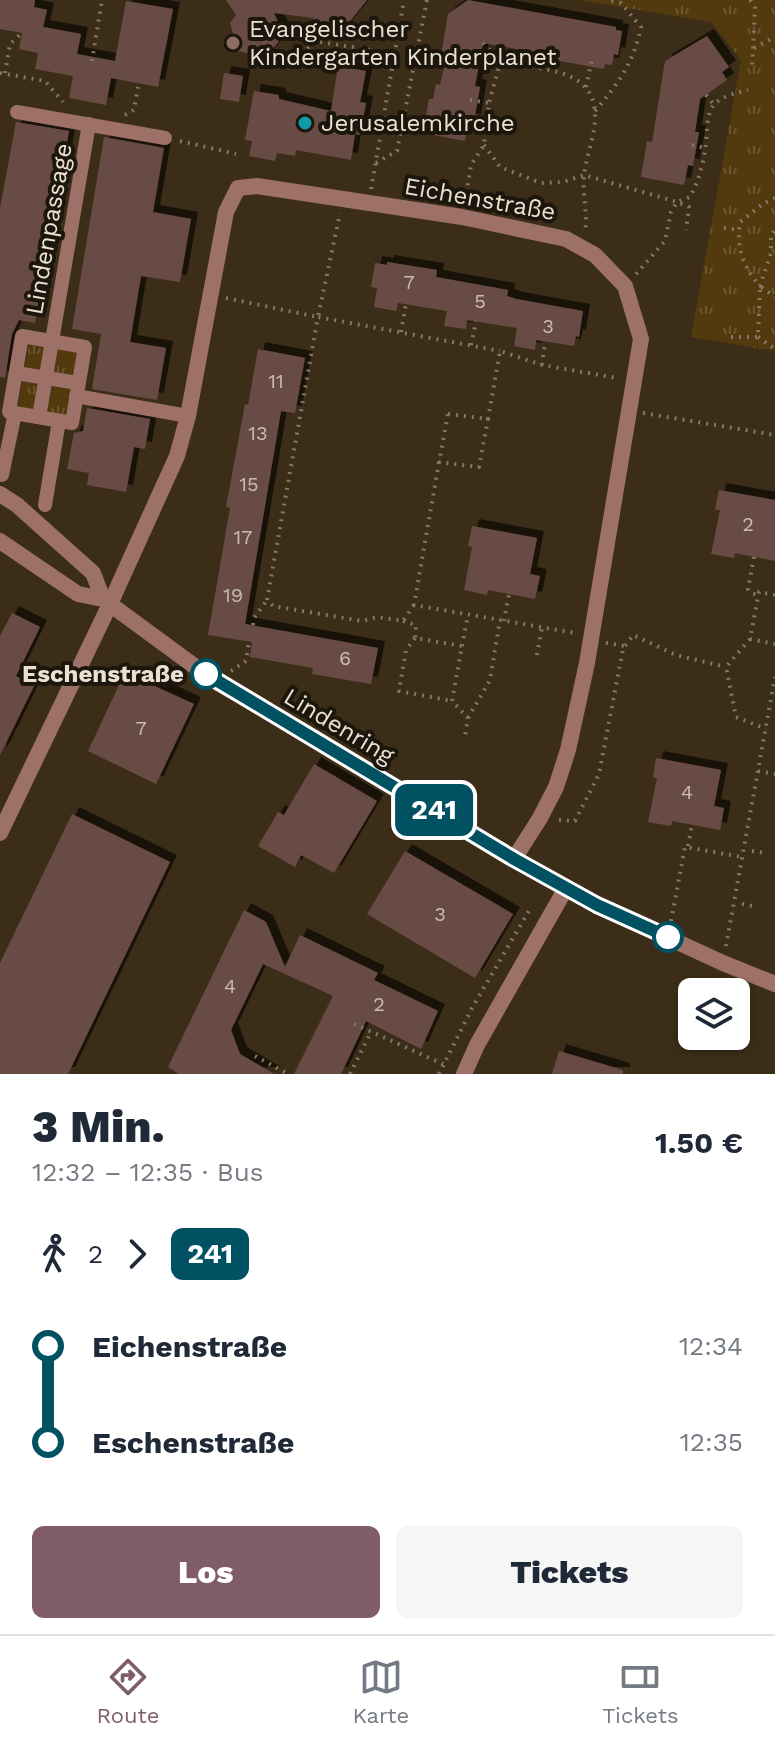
<!DOCTYPE html>
<html lang="de">
<meta charset="utf-8">
<style>
:root{--surface:#fff;--page:#f6f6f7;--text:#1f2937;--muted:#747a83;--line:#e0e1e3;--accent:#7f5c68}
body{margin:0;font-family:"Work Sans",sans-serif;background:var(--page);color:var(--text);height:100vh;display:flex;flex-direction:column;font-size:30px;white-space:nowrap}
*{box-sizing:border-box;margin:0}
p{font-size:26px;color:var(--muted)}
.icon{flex:none;width:44px;height:44px;fill:none;stroke:currentColor;stroke-width:2;stroke-linecap:round;stroke-linejoin:round}
.map{position:relative;height:1074px;overflow:hidden}
.drawer{display:flex;flex-direction:column;background:var(--surface);flex:1}
.drawer>*{flex:none}
.badge{padding:0 16px;border-radius:12px;font-size:28px;line-height:52px}
.buttons{position:absolute;left:678px;top:978px;display:grid;gap:16px}
.buttons a{display:grid;place-items:center;width:72px;height:72px;border-radius:12px;background:var(--surface);box-shadow:0 2px 6px #0004;font-size:40px}
.map>.badge{position:absolute;translate:-50% -50%;box-shadow:0 0 0 4px #fff}
.legs{display:flex;align-items:center;gap:12px;height:88px;padding:0 32px;font-size:26px}
.legs p{margin-inline-start:auto}
.head{display:flex;align-items:center;justify-content:space-between;height:136px;padding:0 32px}
h1{font-size:44px;font-weight:800;line-height:60px}
.action{display:flex;gap:16px;margin-top:auto;padding:16px 32px}
.action a{flex:1;height:92px;border-radius:12px;background:var(--accent);color:#fff;font-size:32px;font-weight:800;line-height:92px;text-align:center}
.action a+a{background:var(--page);color:var(--text)}
ul{padding:0 32px;list-style:none}
li{display:flex;align-items:center;gap:28px;height:96px;font-size:30px}
li i{display:grid;place-items:center;width:12px;height:100%;margin:0 10px;background:currentColor}
li i::after{content:'';width:20px;height:20px;margin:-10px;border:6px solid;border-radius:50%;background:var(--surface)}
li p{margin-inline-start:auto}
li:first-child i{background:linear-gradient(#0000 50%,currentColor 0)}
li:last-child i{background:linear-gradient(currentColor 50%,#0000 0)}
.dock{display:flex;justify-content:space-around;align-items:center;height:112px;border-top:2px solid var(--line);background:var(--surface);font-size:22px;color:var(--muted)}
.dock a{display:grid;justify-items:center;gap:4px}
.dock .selected{color:var(--accent)}
.map>svg:first-child{display:block}
.park{fill:url(#park-tufts)}
.building{fill:#694c45;filter:url(#shadow)}
.lines{fill:none;stroke-linecap:round;stroke-linejoin:round}
.path{stroke:#847866;stroke-width:4;stroke-dasharray:2 6;stroke-linecap:butt}
.pedestrian{stroke:#9d7167;stroke-width:14}
.minor{stroke:#9d7167;stroke-width:16}
.line-1-casing{stroke:#fff;stroke-width:18}
.line-1{stroke:#005262;stroke-width:12}
.education-dot{fill:#8d6e63;stroke:#1d160d;stroke-width:3}
.culture-dot{fill:#0f9aa8;stroke:#1d160d;stroke-width:3}
.stop-1-dot{fill:#fff;stroke:#005262;stroke-width:4}
.labels{text-anchor:middle;dominant-baseline:central;stroke-width:8;stroke-linejoin:round;paint-order:stroke}
.number-label{font-size:20px;fill:#cabcb0}
.poi-label{font-size:24px;fill:#eae1d4;stroke:#1d160d;text-anchor:start}
.street-label{font-size:24px;fill:#eae1d4;stroke:#1d160d}
.stop-label{font-size:24px;font-weight:bold;fill:#eae1d4;stroke:#1d160d;text-anchor:end}
</style>
<div class="map">
<svg width="775" height="1074" viewBox="0 0 775 1074">
<defs>
<pattern id="park-tufts" width="24" height="20" patternUnits="userSpaceOnUse" patternTransform="scale(2)"><rect width="24" height="20" fill="#533a0e"/><path d="M3 7l-1-3M5 7V3M7 7l1-3M15 17l-1-3M17 17v-4M19 17l1-3" fill="none" stroke="#6c5630"/></pattern>
<filter id="shadow"><feDropShadow dx="7" dy="-7" stdDeviation="0" flood-color="#0009"/></filter>
</defs>
<rect width="100%" height="100%" fill="#3b2d17"/>
<g class="park">
<path d="M 579,0 L 775,0 L 775,351 L 691,337 L 741,60 L 711,22 Z"/>
<path d="M 29,343 L 79,351 L 68,416 L 18,407 Z"/>
</g>
<g class="building">
<path d="M 0,0 L 35,0 L 34,7 L 47,10 L 43,27 L 81,34 L 77,54 L 115,61 L 126,1 L 173,9 L 158,87 L 111,78 L 106,105 L 69,98 L 73,76 L 35,69 L 38,53 L 19,49 L 22,33 L 0,29 Z"/>
<path d="M 226,0 L 367,0 L 334,41 L 328,27 L 316,25 L 313,18 L 274,13 L 284,35 L 266,57 L 238,51 L 230,23 L 236,15 Z"/>
<path d="M 468,0 L 616,27 L 616,30 L 622,31 L 618,55 L 614,54 L 612,65 L 605,64 L 604,69 L 527,55 L 528,51 L 483,43 L 475,86 L 480,87 L 474,121 L 468,120 L 465,141 L 423,133 L 429,99 L 433,99 L 436,84 L 440,85 L 444,69 L 439,68 L 448,14 Z"/>
<path d="M 707,36 L 729,67 L 722,72 L 727,80 L 700,99 L 695,132 L 699,132 L 693,166 L 688,165 L 684,185 L 641,177 L 647,141 L 652,142 L 665,61 Z"/>
<path d="M 338,66 L 366,71 L 360,102 L 366,103 L 360,135 L 355,134 L 351,160 L 296,150 L 295,156 L 277,153 L 275,161 L 249,156 L 252,141 L 245,140 L 254,91 L 279,95 L 279,99 L 331,111 Z"/>
<path d="M 224,73 L 243,76 L 239,102 L 220,99 Z"/>
<path d="M 16,122 L 69,131 L 35,323 L 19,320 L 12,334 L 5,378 L 0,377 L 0,208 Z"/>
<path d="M 104,137 L 164,148 L 153,212 L 191,219 L 180,282 L 141,276 L 130,342 L 166,348 L 157,400 L 92,389 L 101,334 L 72,329 Z"/>
<path d="M 387,262 L 437,270 L 436,277 L 508,290 L 507,296 L 516,299 L 583,311 L 579,337 L 576,336 L 574,346 L 536,340 L 535,350 L 514,346 L 517,328 L 467,320 L 466,329 L 444,326 L 447,311 L 398,303 L 396,311 L 374,307 L 377,288 L 371,287 L 375,263 L 387,265 Z"/>
<path d="M 258,349 L 305,358 L 295,413 L 281,411 L 245,624 L 378,648 L 371,684 L 312,674 L 313,668 L 250,657 L 252,642 L 208,635 L 230,508 L 226,507 L 245,404 L 248,405 Z"/>
<path d="M 87,408 L 150,419 L 145,449 L 134,447 L 126,492 L 87,485 L 89,473 L 67,469 L 74,433 L 83,431 Z"/>
<path d="M 719,490 L 775,500 L 775,561 L 735,553 L 734,558 L 711,554 L 720,510 L 715,510 Z"/>
<path d="M 472,526 L 537,538 L 530,574 L 540,576 L 535,599 L 488,590 L 487,595 L 464,590 L 472,547 L 468,546 Z"/>
<path d="M 12,613 L 40,627 L 16,676 L 34,686 L 0,755 L 0,636 Z"/>
<path d="M 127,678 L 137,678 L 194,704 L 156,784 L 88,751 L 119,685 Z"/>
<path d="M 656,758 L 721,770 L 714,806 L 724,808 L 720,830 L 672,821 L 671,826 L 648,822 L 657,778 L 653,777 Z"/>
<path d="M 314,764 L 377,801 L 334,873 L 301,855 L 295,867 L 258,846 L 278,812 L 284,815 Z"/>
<path d="M 72,814 L 170,862 L 68,1074 L 0,1074 L 0,963 Z"/>
<path d="M 405,851 L 513,914 L 475,978 L 367,914 Z"/>
<path d="M 244,910 L 266,922 L 285,967 L 300,935 L 378,973 L 374,980 L 438,1011 L 421,1049 L 366,1021 L 341,1074 L 294,1074 L 333,996 L 263,964 L 231,1030 L 240,1054 L 274,1074 L 179,1074 L 168,1067 Z"/>
<path d="M 559,1051 L 623,1070 L 623,1074 L 552,1074 Z"/>
</g>
<g class="lines">
<g class="path">
<path d="M 750,0 L 755,8 L 752,69"/>
<path d="M 483,43 L 500,62"/>
<path d="M 754,48 L 775,37"/>
<path d="M 92,61 L 102,0"/>
<path d="M 291,66 L 315,41 L 395,54"/>
<path d="M 539,69 L 542,51"/>
<path d="M 0,73 L 45,81 L 63,102"/>
<path d="M 5,73 L 10,44 L 22,33"/>
<path d="M 586,87 L 592,59"/>
<path d="M 706,95 L 714,105"/>
<path d="M 470,100 L 489,103"/>
<path d="M 595,111 C 618,84 634,62 641,27 L 621,3 L 608,0"/>
<path d="M 125,115 L 134,110 L 138,87"/>
<path d="M 180,141 L 236,154"/>
<path d="M 484,145 L 500,167 L 541,183 L 563,182 L 584,175 L 677,202 L 689,207 L 686,230"/>
<path d="M 692,145 L 705,148"/>
<path d="M 376,163 L 397,151 L 427,0"/>
<path d="M 371,189 L 404,0"/>
<path d="M 775,198 L 764,203 L 740,222 C 736,247 743,267 760,286 L 771,253 L 771,235 L 775,230"/>
<path d="M 465,201 L 471,165 L 484,145 L 489,103 L 500,63 C 535,69 594,66 595,114 C 596,135 586,155 584,176 C 582,194 588,214 585,232"/>
<path d="M 724,228 L 739,230"/>
<path d="M 636,274 L 665,241 L 671,212 L 677,202 L 690,197 C 698,182 703,166 705,149 C 708,136 705,118 713,106 C 720,96 737,93 748,90"/>
<path d="M 226,298 L 318,317 L 340,213"/>
<path d="M 401,332 L 406,303"/>
<path d="M 731,337 L 758,337 L 760,286 L 775,297"/>
<path d="M 758,337 L 775,349"/>
<path d="M 471,345 L 476,321"/>
<path d="M 542,365 L 545,343"/>
<path d="M 643,413 L 775,435"/>
<path d="M 448,414 L 488,419 L 479,467 L 439,462 Z"/>
<path d="M 488,419 L 500,351 L 542,365 L 617,378"/>
<path d="M 439,462 L 414,605 L 575,633"/>
<path d="M 754,557 L 748,589 L 751,593 L 758,595"/>
<path d="M 775,595 L 759,592 L 750,639 L 775,644"/>
<path d="M 414,605 L 403,621 L 377,617 L 362,621 L 273,606 L 267,600 L 318,317 L 500,351"/>
<path d="M 403,621 L 416,625 L 415,638 L 462,646 L 452,701 L 468,718 L 465,736"/>
<path d="M 504,621 L 509,594"/>
<path d="M 253,625 L 254,618 L 267,600"/>
<path d="M 415,638 L 406,650 L 399,691 L 452,701"/>
<path d="M 750,639 L 726,667 L 736,717 L 766,729"/>
<path d="M 606,643 L 624,646"/>
<path d="M 462,646 L 468,615"/>
<path d="M 537,655 L 542,627"/>
<path d="M 231,671 L 246,661 L 249,642"/>
<path d="M 468,718 L 490,680 L 500,620"/>
<path d="M 758,771 L 775,774"/>
<path d="M 559,820 L 575,821 L 599,774 L 623,649 L 633,635 L 676,655 L 726,667"/>
<path d="M 688,846 L 692,825"/>
<path d="M 752,851 L 766,853"/>
<path d="M 742,904 L 757,907"/>
<path d="M 671,921 L 685,847 L 742,857"/>
<path d="M 726,946 L 775,677"/>
<path d="M 354,1024 L 443,1064"/>
<path d="M 255,1056 L 288,1074"/>
<path d="M 350,1074 L 371,1032"/>
<path d="M 439,1074 L 472,1008 L 530,909"/>
</g>
<g class="pedestrian">
<path d="M 17,112 L 165,138"/>
<path d="M 22,336 L 85,347 L 72,423 L 9,412 Z"/>
<path d="M 16,373 L 78,383"/>
<path d="M 76,396 L 188,416"/>
<path d="M 39,417 L 89,124"/>
<path d="M 2,475 L 15,413"/>
<path d="M 45,505 L 59,421"/>
</g>
<g class="minor">
<path d="M 0,494 L 17,505 L 93,573 L 103,599"/>
<path d="M 0,541 L 78,594 L 103,599 L 216,682 L 315,738 L 514,859 L 597,905 L 723,963 L 775,984"/>
<path d="M 0,833 L 110,604 L 177,456 L 188,416 L 226,212 L 238,188 L 257,186 L 462,217 L 566,239 L 595,255 L 625,286 L 641,339 L 587,663 L 568,750 L 556,787 L 540,818 L 514,859"/>
<path d="M 464,1074 L 477,1045 L 566,888"/>
</g>
</g>
<g class="lines">
<defs>
<path id="line-1" d="M 206,674 L 514,859 L 597,905 L 668,937"/>
</defs>
<use href="#line-1" class="line-1-casing"/>
<use href="#line-1" class="line-1"/>
</g>
<circle class="education-dot" cx="233" cy="43" r="8"/>
<circle class="culture-dot" cx="305" cy="123" r="8"/>
<g class="stop-1-dot">
<circle cx="206" cy="674" r="14"/>
<circle cx="668" cy="937" r="14"/>
</g>
<g class="labels">
<g class="number-label">
<text x="409" y="282">7</text>
<text x="480" y="301">5</text>
<text x="548" y="326">3</text>
<text x="276" y="381">11</text>
<text x="258" y="433">13</text>
<text x="249" y="484">15</text>
<text x="748" y="524">2</text>
<text x="243" y="537">17</text>
<text x="233" y="595">19</text>
<text x="345" y="658">6</text>
<text x="141" y="728">7</text>
<text x="687" y="792">4</text>
<text x="440" y="914">3</text>
<text x="230" y="986">4</text>
<text x="379" y="1004">2</text>
</g>
<g class="poi-label">
<text x="249" y="29">Evangelischer<tspan x="249" dy="28">Kindergarten Kinderplanet</tspan></text>
<text x="321" y="123">Jerusalemkirche</text>
</g>
<g class="street-label">
<text transform="translate(480 199) rotate(10)">Eichenstraße</text>
<text transform="translate(49 229) rotate(-80)">Lindenpassage</text>
<text transform="translate(339 726) rotate(31)">Lindenring</text>
</g>
<g class="stop-label">
<text x="184" y="674">Eschenstraße</text>
</g>
</g>
</svg>
<div class="buttons">
<a><svg class="icon" aria-label="layers" viewBox="0 0 24 24"><path d="M12 4l9 5-9 5-9-5zM3 14l9 5 9-5"/></svg></a>
</div>
<b class="badge" style="left:434px;top:810px;background:#005262;color:#fff">241</b>
</div>
<section class="drawer">
<div class="head"><div><h1>3 Min.</h1><p>12:32 – 12:35 · Bus</p></div><b>1.50 €</b></div>
<div class="legs"><svg class="icon" aria-label="walk" viewBox="0 0 24 24"><circle cx="13" cy="4" r="2"/><path d="M13 8l-2 6 4 7M11 14l-3 7M7 12l3-4h3l4 4"/></svg>2<svg class="icon" aria-label="forward" viewBox="0 0 24 24"><path d="M9 5l7 7-7 7"/></svg><b class="badge" style="background:#005262;color:#fff">241</b></div>
<ul>
<li><i style="color:#005262"></i><b>Eichenstraße</b><p>12:34</p></li>
<li><i style="color:#005262"></i><b>Eschenstraße</b><p>12:35</p></li>
</ul>
<div class="action"><a>Los</a><a>Tickets</a></div>
</section>
<nav class="dock">
<a class="selected"><svg class="icon" aria-label="directions" viewBox="0 0 24 24"><path d="M12 3l9 9-9 9-9-9zM9 14v-3h6M13 9l2 2-2 2"/></svg>Route</a>
<a><svg class="icon" aria-label="map" viewBox="0 0 24 24"><path d="M3 6l6-2 6 2 6-2v14l-6 2-6-2-6 2zM9 4v14M15 6v14"/></svg>Karte</a>
<a><svg class="icon" aria-label="tickets" viewBox="0 0 24 24"><path d="M3 7h18v10H3zM15 7v10"/></svg>Tickets</a>
</nav>
